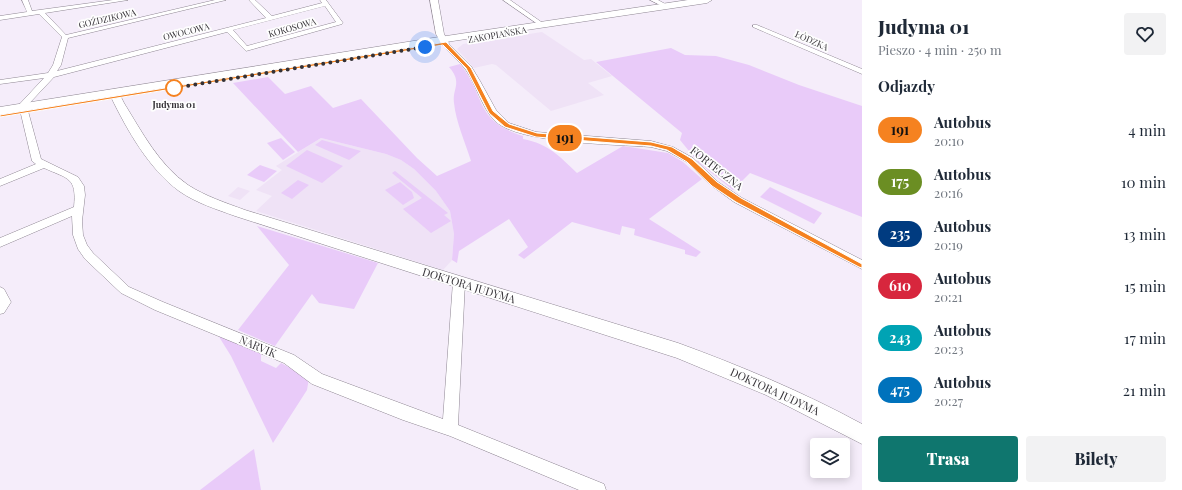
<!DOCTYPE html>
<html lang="pl">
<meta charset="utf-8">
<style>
:root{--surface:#fff;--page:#f2f2f3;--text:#1f2937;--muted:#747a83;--accent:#0f766e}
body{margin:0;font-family:"Playfair Display",serif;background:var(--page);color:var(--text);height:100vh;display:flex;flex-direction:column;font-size:15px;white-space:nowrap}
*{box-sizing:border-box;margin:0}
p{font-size:13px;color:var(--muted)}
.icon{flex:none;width:22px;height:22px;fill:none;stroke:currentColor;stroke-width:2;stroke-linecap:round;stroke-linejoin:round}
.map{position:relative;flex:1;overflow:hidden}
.panel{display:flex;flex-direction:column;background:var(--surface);width:320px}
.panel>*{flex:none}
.badge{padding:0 8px;border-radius:13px;font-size:14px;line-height:26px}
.controls{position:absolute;left:810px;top:438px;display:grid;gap:8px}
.controls a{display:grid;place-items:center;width:40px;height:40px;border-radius:4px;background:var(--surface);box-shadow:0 2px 10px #0003;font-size:20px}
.you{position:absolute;width:20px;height:20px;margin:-10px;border:3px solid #fff;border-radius:50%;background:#1a73e8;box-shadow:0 0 0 6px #1a73e833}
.map>.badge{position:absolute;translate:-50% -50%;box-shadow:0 0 0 2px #fff}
h2{padding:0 16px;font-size:15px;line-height:36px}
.round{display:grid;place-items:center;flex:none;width:42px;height:42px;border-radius:4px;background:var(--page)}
.head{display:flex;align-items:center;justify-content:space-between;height:68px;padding:0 16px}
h1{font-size:19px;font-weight:800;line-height:30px}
.primary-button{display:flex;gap:8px;margin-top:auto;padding:8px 16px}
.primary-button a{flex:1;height:46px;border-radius:4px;background:var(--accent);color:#fff;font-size:16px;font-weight:800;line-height:46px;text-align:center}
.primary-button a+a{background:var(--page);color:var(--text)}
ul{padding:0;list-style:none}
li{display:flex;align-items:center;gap:12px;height:52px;padding:0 16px}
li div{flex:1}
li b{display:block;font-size:15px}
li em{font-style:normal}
li .badge{min-width:44px;font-weight:700;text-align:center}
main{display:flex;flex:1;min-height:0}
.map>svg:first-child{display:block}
.built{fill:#efe2f6}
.green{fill:#e9cbf9}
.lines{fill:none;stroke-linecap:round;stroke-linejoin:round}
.minor-casing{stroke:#8f8793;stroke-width:1}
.tertiary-casing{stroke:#8f8793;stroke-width:1}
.primary-casing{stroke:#8f8793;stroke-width:1}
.minor{fill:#fff;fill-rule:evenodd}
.tertiary{fill:#fff;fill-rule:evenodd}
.primary{fill:#fff;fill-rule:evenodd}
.line{fill:#f58220;stroke:#fff}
.walk{stroke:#343136;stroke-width:4;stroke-dasharray:0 7.2}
.stop-dot{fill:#fff;stroke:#f58220;stroke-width:2}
.labels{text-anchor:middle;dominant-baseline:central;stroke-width:3.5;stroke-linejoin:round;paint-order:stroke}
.far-street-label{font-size:9px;fill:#343136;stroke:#fefefe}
.far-stop-label{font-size:9px;font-weight:bold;fill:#343136;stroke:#fefefe}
.street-label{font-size:11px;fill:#343136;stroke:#fefefe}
</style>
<main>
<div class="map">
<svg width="862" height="490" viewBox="0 0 862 490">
<rect width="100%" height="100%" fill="#f5edfa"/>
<g class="built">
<path d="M 542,32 L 584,60 L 591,59 L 612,76 L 588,83 L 604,95 L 551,111 L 496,65 L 492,64 L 474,68 L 457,49 L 463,44 Z"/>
<path d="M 321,138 L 386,154 L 401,160 L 414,169 L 436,191 L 450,211 L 454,234 L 452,260 L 443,270 L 256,211 L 272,196 L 256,190 L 282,170 L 276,166 Z"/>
<path d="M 238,187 L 250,191 L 240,200 L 228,196 Z"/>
</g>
<g class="green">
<path d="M 671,48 L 685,55 L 716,56 L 749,65 L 799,85 L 862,106 L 862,217 L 750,173 L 733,190 L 698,162 L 680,140 L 682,133 L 596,62 Z"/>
<path d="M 460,64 C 487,97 473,120 523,136 L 523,139 C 549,144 559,156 577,173 L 623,146 L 668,153 L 683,162 L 702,179 L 649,219 L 701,252 L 696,257 L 685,254 L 685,250 L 634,235 L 635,229 L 622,226 L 620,235 L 572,222 L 524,259 L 518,255 L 528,247 L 509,219 L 459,251 L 457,263 L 452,260 L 454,234 L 450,211 L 436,191 L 414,169 L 401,160 L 386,154 L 321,138 L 298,152 L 233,83 L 268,77 L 285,94 L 311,86 L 333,108 L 361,99 L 417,158 L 437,176 L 471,161 C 465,142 456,122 454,103 C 452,88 463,83 449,67 Z"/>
<path d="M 281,138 L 295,152 L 283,160 L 267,143 Z"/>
<path d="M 322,140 L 361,151 L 349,160 L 315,145 Z"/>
<path d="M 307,150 L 343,166 L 322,183 L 286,166 Z"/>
<path d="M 260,165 L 277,171 L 264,182 L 247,175 Z"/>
<path d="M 395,171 L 448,213 L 444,215 L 451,221 L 431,233 L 403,209 L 422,198 L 392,173 Z"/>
<path d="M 298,180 L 309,185 L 292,199 L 281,193 Z"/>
<path d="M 400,182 L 412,192 L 414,198 L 403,205 L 385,190 Z"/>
<path d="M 770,187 L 822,213 L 814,224 L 760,197 Z"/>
<path d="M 257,226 L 378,263 L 354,309 L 319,303 L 312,294 L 275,346 L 238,330 L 289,265 Z"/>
<path d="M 216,332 L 261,353 L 261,361 L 276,368 L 281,363 L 309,378 L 307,390 L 273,443 L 231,356 Z"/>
<path d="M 254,449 L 261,490 L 200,490 L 251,451 Z"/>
</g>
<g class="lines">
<defs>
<g id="minor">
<path d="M 22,0 L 28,0 L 32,11 L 113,0 L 128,0 L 45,13 L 66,35 L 215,0 L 226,0 L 68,38 L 61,65 L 57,71 L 266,18 L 249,0 L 255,0 L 272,16 L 322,3 L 320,0 L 326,0 L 343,23 L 342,24 L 246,51 L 227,32 L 54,77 L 24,109 L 28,111 L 41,159 L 78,177 L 84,186 L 85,195 L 82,221 L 83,235 L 87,245 L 93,253 L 129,287 L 163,302 L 294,355 L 322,374 L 443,419 L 453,282 L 455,279 L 463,279 L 465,282 L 458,425 L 604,484 L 606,490 L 579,490 L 450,436 L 403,420 L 312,384 L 284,363 L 155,310 L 121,293 L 85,259 L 78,249 L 73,235 L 72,216 L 0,247 L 0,238 L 74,207 C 77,177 68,179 44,168 L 0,186 L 0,179 L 36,164 L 32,161 L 20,110 L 16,108 L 44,78 L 0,84 L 0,80 L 48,73 L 53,65 L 62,37 L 39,14 L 0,20 L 0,16 L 27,12 ZM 325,6 L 336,22 L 247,46 L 233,30 Z"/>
<path d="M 503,0 L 510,0 L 547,26 L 542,27 Z"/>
<path d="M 650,0 L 658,0 L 669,6 L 664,7 Z"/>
<path d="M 753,25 L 757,25 L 862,69 L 862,74 L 753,27 Z"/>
<path d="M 443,42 L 447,42 L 471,66 L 480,81 L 496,110 L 509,123 L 536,132 L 651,141 L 673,147 L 693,158 L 718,182 L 742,198 L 862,260 L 862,269 L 734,202 L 712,186 L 687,162 L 667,151 L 651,147 C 615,144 519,144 495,121 C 482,108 477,86 466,70 C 459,60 449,53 442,43 Z"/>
<path d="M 0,287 L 4,289 L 11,302 L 4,313 L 0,314 Z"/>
</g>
<g id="tertiary">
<path d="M 430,0 L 438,0 L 444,34 L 449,43 L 448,45 L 442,45 L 436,34 Z"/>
<path d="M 117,89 L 122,92 L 121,97 L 124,103 C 142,132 159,165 188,185 C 205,196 226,203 245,210 L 678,343 C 741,366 803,392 862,424 L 862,444 L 766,395 L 677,358 L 235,216 C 216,209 196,203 179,191 C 149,169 127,130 111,97 L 113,90 Z"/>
</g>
<path id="primary" d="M 688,0 L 712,0 L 707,3 L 426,45 L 0,115 L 0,107 L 426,39 Z"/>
</defs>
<use href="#minor" class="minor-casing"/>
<use href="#tertiary" class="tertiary-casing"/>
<use href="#primary" class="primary-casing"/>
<use href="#minor" class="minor"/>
<use href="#tertiary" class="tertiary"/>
<use href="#primary" class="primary"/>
</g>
<path class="line" d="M 446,42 L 471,68 L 493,111 L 509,124 L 537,133 L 651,142 L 672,147 L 692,159 L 717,182 L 741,198 L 862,264 L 862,268 L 859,267 L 736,202 L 712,186 L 687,162 L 667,150 L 651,146 L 536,137 L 505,127 L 489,113 L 466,68 L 443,45 L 0,117 L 0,115 Z"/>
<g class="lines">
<path class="walk" d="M 174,88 L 425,47"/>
</g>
<circle class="stop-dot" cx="174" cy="88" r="8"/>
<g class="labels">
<g class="far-street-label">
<text transform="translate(107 18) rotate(-13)">GOŹDZIKOWA</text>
<text transform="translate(292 27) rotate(-16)">KOKOSOWA</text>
<text transform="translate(186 31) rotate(-14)">OWOCOWA</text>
<text transform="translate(497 34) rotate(-10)">ZAKOPIAŃSKA</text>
<text transform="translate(812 40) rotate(24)">ŁÓDZKA</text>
</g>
<g class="far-stop-label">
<text x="174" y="104">Judyma 01</text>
</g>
<g class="street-label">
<text transform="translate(717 168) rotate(38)">FORTECZNA</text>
<text transform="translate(469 285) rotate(17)">DOKTORA JUDYMA</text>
<text transform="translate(258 346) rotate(23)">NARVIK</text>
<text transform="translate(775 391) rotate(25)">DOKTORA JUDYMA</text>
</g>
</g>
</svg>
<div class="controls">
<a><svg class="icon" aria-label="layers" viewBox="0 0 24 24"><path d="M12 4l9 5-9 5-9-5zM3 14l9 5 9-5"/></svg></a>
</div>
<div class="you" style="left:425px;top:47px"></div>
<b class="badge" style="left:565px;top:138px;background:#f58220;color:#111">191</b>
</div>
<section class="panel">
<div class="head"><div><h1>Judyma 01</h1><p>Pieszo · 4 min · 250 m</p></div><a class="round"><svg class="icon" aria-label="heart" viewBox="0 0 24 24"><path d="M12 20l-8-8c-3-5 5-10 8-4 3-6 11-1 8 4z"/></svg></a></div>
<h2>Odjazdy</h2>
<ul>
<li><span class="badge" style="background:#f58220;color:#111">191</span><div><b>Autobus</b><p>20:10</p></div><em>4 min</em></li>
<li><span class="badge" style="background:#6b8e23;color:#fff">175</span><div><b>Autobus</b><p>20:16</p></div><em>10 min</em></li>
<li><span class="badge" style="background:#003b80;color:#fff">235</span><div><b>Autobus</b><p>20:19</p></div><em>13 min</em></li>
<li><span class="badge" style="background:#d7263d;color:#fff">610</span><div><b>Autobus</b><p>20:21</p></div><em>15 min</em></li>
<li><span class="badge" style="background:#00a3b4;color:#fff">243</span><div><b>Autobus</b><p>20:23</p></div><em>17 min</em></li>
<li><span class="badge" style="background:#0072bc;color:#fff">475</span><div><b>Autobus</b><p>20:27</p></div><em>21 min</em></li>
</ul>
<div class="primary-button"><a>Trasa</a><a>Bilety</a></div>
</section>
</main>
